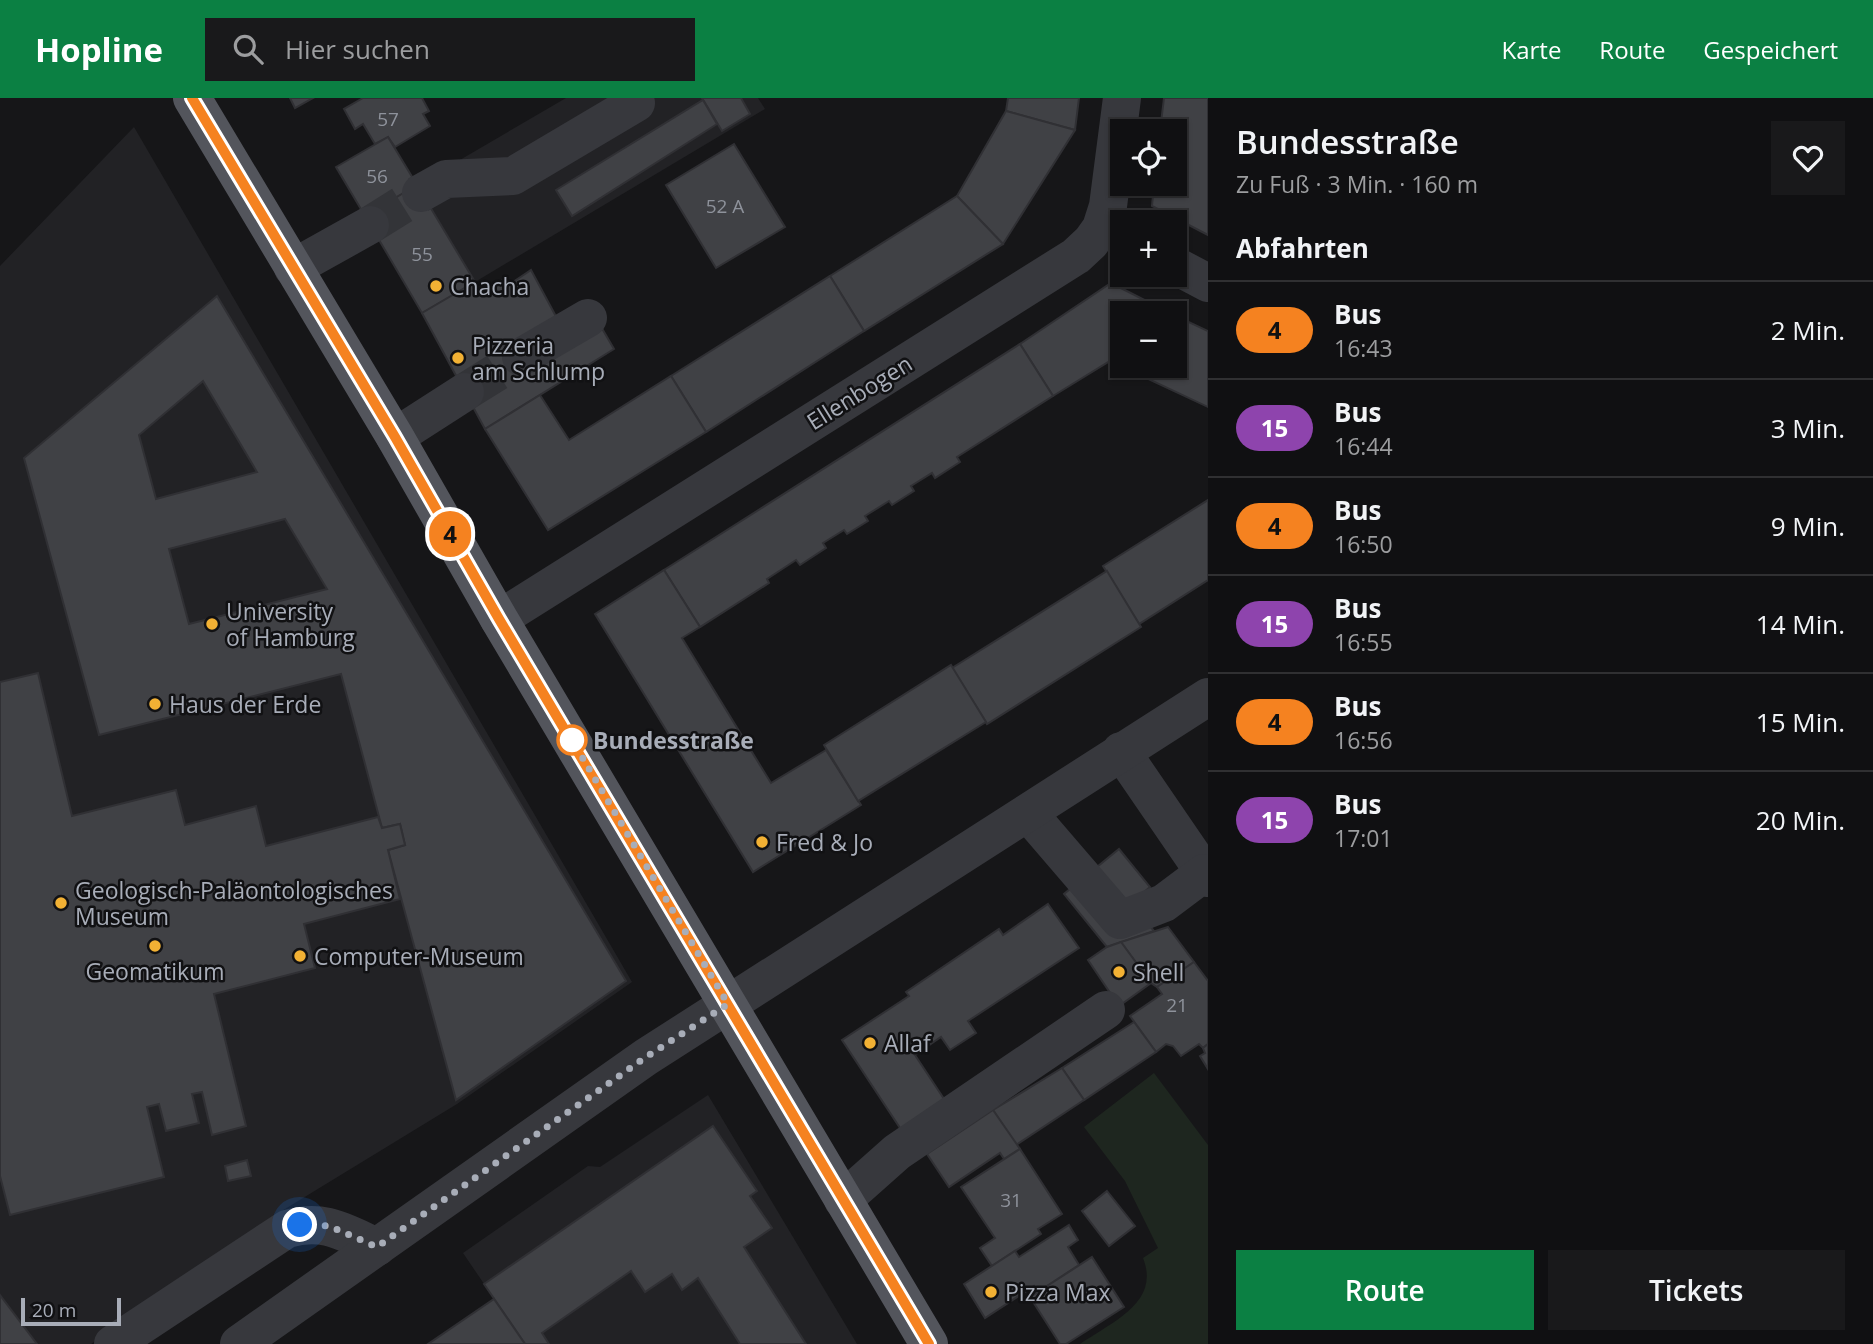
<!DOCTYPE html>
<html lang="de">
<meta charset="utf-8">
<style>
:root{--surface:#101012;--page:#19191b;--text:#f1f3f6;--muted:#9c9d9f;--line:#303032;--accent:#0b8043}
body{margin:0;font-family:"Open Sans",sans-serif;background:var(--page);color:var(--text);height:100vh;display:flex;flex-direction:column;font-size:26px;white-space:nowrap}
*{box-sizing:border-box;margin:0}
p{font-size:23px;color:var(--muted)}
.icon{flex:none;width:38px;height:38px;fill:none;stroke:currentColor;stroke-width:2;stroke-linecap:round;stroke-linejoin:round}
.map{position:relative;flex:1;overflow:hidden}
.details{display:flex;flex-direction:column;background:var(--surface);width:665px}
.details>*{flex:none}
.badge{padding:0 14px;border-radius:23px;font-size:24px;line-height:46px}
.controls{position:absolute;left:1110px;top:21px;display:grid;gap:14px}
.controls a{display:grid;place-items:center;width:77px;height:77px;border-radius:0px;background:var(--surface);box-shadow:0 2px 5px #0004,0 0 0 2px var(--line);font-size:35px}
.scale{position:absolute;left:21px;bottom:18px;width:100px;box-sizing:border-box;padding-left:7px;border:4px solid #a8adb8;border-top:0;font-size:19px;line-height:24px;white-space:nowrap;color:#a8adb8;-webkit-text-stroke:5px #111113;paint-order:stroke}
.you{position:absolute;width:35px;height:35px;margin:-18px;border:5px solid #fff;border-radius:50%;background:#1a73e8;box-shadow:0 0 0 10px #1a73e833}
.map>.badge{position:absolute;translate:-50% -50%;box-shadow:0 0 0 4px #fff}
h2{padding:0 28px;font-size:26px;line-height:63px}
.round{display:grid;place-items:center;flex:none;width:74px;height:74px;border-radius:0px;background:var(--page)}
.head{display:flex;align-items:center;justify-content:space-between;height:119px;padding:0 28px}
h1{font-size:33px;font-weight:600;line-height:52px}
.primary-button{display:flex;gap:14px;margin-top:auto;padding:14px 28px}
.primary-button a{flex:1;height:80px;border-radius:0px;background:var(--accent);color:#fff;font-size:28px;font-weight:600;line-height:80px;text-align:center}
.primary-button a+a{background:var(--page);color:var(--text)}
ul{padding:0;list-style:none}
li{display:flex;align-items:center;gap:21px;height:98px;padding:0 28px;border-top:2px solid var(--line)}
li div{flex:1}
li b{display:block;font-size:26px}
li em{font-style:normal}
li .badge{min-width:77px;font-weight:700;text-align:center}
header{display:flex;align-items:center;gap:42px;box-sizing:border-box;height:98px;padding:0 35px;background:var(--accent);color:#fff}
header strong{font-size:33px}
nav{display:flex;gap:38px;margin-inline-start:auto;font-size:24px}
.search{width:490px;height:63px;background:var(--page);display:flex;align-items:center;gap:18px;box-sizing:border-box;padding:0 24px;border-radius:0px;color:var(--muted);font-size:26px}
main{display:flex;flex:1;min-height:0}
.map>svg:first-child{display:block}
.built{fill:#222225}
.green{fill:#1e261f}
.building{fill:#404145;stroke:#303034;stroke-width:2;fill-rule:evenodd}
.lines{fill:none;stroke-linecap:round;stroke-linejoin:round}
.minor-tunnel{stroke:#333438;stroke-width:38;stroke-dasharray:38 19;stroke-linecap:butt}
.minor{stroke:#37383d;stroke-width:38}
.major{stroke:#53555c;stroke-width:38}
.line-casing{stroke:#fff;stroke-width:16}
.line{stroke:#f58220;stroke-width:10}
.walk{stroke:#a8adb8;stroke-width:7;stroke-dasharray:0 12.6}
.poi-dot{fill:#f2b134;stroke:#111113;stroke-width:2.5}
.stop-dot{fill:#fff;stroke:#f58220;stroke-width:3.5}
.labels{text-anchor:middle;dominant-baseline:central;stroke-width:5;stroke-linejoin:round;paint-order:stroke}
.number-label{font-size:19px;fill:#8e929b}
.poi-label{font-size:23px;fill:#a8adb8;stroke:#111113;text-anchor:start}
.street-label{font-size:23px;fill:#a8adb8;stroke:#111113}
.stop-label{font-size:23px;font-weight:bold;fill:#a8adb8;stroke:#111113;text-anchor:start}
</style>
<header>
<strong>Hopline</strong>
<div class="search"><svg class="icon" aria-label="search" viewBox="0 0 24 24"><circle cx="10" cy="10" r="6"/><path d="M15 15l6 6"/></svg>Hier suchen</div>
<nav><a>Karte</a><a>Route</a><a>Gespeichert</a></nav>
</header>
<main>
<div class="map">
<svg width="1208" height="1246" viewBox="0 0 1208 1246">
<rect width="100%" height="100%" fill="#161618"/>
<g class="built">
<path d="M 566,0 L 758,0 L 765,11 L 475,184 L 417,87 Z"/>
<path d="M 134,29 L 632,884 L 457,1006 L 267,1122 L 91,1246 L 0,1246 L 0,168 Z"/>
<path d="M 708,997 L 857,1246 L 525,1246 L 463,1155 L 588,1068 L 600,1069 Z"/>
</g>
<path class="green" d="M 1154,975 L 1208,1047 L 1208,1246 L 1080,1246 C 1111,1224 1161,1205 1143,1160 L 1158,1150 L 1125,1083 L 1084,1029 Z"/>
<g class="building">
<path d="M 290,0 L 313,0 L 295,10 Z"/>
<path d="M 363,0 L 422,0 L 429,13 L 423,16 L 430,28 L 395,49 L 388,39 L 375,46 L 363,26 L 355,31 L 344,11 Z"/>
<path d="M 702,0 L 741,0 L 750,16 L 722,33 Z"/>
<path d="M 1008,0 L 1079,0 L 1075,32 L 1006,13 Z"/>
<path d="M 1164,0 L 1208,0 L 1208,137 L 1152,108 L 1154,86 L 1174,86 L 1174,33 L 1160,33 Z"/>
<path d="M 703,2 L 717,26 L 572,118 L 556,92 Z"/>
<path d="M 1006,13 L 1075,32 L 1003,146 L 957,98 Z"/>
<path d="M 388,39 L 417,87 L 365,118 L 336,69 Z"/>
<path d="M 734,46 L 785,129 L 716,170 L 666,87 Z"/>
<path d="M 417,87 L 475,184 L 422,215 L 365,118 Z"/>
<path d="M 957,98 L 1003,146 L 864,233 L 830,178 Z"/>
<path d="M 531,172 L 559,224 L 600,227 L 614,251 L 485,331 L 422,215 L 475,184 L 482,194 L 503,182 L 513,184 Z"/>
<path d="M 830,178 L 864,233 L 706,334 L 671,278 Z"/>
<path d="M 1111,185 L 1170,215 L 1122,215 L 1122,268 L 1174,268 L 1174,217 L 1208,233 L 1208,309 L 1110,263 L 1053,298 L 1020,246 Z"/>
<path d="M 217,198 L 626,883 L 456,1002 L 388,752 L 405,747 L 400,726 L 382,730 L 341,576 L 99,637 L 24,360 ZM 203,283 L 257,374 L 156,401 L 139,337 ZM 285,421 L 327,491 L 189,526 L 169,451 Z"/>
<path d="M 1020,246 L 1053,298 L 957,359 L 960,364 L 935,380 L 932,375 L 911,388 L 914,393 L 892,407 L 889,403 L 865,418 L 868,423 L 847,436 L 844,432 L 823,445 L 826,450 L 800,467 L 796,462 L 767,481 L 769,485 L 700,529 L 664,472 Z"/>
<path d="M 671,278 L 706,334 L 548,432 L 485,331 L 540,297 L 569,342 Z"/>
<path d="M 1208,402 L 1208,482 L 1139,526 L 1103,468 Z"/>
<path d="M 664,472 L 700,529 L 682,540 L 771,685 L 826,652 L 861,707 L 753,774 L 595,516 Z"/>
<path d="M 1107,473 L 1141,529 L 987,626 L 952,570 Z"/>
<path d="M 951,567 L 986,624 L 858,703 L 824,647 Z"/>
<path d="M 38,575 L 72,718 L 176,692 L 185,727 L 256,708 L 266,748 L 378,719 L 382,730 L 400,726 L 405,747 L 388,752 L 400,801 L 304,826 L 315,870 L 214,896 L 246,1028 L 212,1037 L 202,994 L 192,996 L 199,1025 L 166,1033 L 159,1006 L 147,1009 L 164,1079 L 10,1117 L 0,1078 L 0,584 Z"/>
<path d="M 1119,751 L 1150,789 L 1131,805 L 1154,833 L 1107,849 L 1064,796 Z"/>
<path d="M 1048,806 L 1079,850 L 968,923 L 976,935 L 950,952 L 941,939 L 915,957 L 950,1010 L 906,1039 L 842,942 L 909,898 L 906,894 L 999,831 L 1003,837 Z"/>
<path d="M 1168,829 L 1194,864 L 1157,889 L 1151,885 L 1121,844 Z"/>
<path d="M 1121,844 L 1151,885 L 1119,908 L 1088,862 L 1107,849 Z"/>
<path d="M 1194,864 L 1208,883 L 1208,946 L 1203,950 L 1199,946 L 1181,958 L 1173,948 L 1166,946 L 1156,954 L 1130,918 L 1162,896 L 1157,889 Z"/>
<path d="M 1134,924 L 1156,954 L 1084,1002 L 1062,970 Z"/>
<path d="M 1208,946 L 1208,971 L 1200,958 L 1205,955 L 1203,950 Z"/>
<path d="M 1062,970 L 1084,1002 L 1016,1047 L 993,1012 Z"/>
<path d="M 993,1012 L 1020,1051 L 1004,1061 L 1000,1055 L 949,1089 L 927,1056 Z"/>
<path d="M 713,1028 L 757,1093 L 750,1098 L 772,1130 L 744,1149 L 806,1246 L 740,1246 L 698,1180 L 682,1192 L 672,1176 L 645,1194 L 631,1173 L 542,1235 L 549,1246 L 525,1246 L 484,1186 Z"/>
<path d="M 1020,1051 L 1062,1116 L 1038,1131 L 1041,1136 L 992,1168 L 980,1150 L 995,1140 L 961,1089 Z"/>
<path d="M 247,1062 L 251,1078 L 228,1083 L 225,1068 Z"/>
<path d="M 1107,1093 L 1135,1128 L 1109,1148 L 1082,1113 Z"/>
<path d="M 1069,1127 L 1078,1142 L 1068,1149 L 1079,1167 L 1038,1194 L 1034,1188 L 985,1220 L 964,1186 L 1015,1153 L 1019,1159 Z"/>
<path d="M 1092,1159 L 1124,1209 L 1066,1246 L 1060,1246 L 1030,1199 Z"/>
<path d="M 0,1197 L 37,1246 L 0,1246 Z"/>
<path d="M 494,1201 L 525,1246 L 428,1246 Z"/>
</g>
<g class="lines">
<g class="minor-tunnel">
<path d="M 370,127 L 421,95"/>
<path d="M 465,294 L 521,259"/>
</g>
<g class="minor">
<path d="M 421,95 L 446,81 L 513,78 L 636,5"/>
<path d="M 1174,167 L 1208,185"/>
<path d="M 293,170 L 370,127"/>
<path d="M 521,259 L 588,220"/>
<path d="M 395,339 L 465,294"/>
<path d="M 499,521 L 1076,158 L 1091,144 L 1101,130 L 1108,108 L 1122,0"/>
<path d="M 1121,653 L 1208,780"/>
<path d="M 1028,715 L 1120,822 L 1164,805 L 1204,775"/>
<path d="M 843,1102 L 897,1054 L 1106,912"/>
<path d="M 113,1246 L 287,1131 C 323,1120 344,1134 377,1149"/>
<path d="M 239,1246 L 646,959 L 1208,599"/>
</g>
<path class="major" d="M 192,0 L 395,339 L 499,521 L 929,1246"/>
</g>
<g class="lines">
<defs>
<path id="line" d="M 192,0 L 395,339 L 499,521 L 929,1246"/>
</defs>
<use href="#line" class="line-casing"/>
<use href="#line" class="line"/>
<path class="walk" d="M 300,1127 L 329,1128 L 377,1149 L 646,959 L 728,906 L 572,642"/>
</g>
<g class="poi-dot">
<circle cx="436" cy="188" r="7"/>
<circle cx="458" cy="260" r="7"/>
<circle cx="212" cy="526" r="7"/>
<circle cx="155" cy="606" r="7"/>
<circle cx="762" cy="744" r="7"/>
<circle cx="61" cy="805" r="7"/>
<circle cx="155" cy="848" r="7"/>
<circle cx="300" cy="858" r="7"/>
<circle cx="1119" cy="874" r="7"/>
<circle cx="870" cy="945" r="7"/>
<circle cx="991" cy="1194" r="7"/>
</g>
<circle class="stop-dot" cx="572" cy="642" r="14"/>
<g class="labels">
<g class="number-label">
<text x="388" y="21">57</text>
<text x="377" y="78">56</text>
<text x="725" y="108">52 A</text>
<text x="422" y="156">55</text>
<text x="1177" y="907">21</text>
<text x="1011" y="1102">31</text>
</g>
<g class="poi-label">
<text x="450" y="188">Chacha</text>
<text x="472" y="247">Pizzeria<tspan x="472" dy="26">am Schlump</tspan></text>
<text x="226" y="513">University<tspan x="226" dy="26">of Hamburg</tspan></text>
<text x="169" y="606">Haus der Erde</text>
<text x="776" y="744">Fred &amp; Jo</text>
<text x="75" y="792">Geologisch-Paläontologisches<tspan x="75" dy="26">Museum</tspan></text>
<text x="314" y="858">Computer-Museum</text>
<text x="155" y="873" text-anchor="middle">Geomatikum</text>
<text x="1133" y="874">Shell</text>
<text x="884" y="945">Allaf</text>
<text x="1005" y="1194">Pizza Max</text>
</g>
<g class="street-label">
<text transform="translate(859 294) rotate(-32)">Ellenbogen</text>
</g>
<g class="stop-label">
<text x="593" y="642">Bundesstraße</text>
</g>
</g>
</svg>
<div class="controls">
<a><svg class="icon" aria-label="locate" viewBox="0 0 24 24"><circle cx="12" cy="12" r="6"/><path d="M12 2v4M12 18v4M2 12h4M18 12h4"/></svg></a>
<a>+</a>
<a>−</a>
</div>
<div class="scale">20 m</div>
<div class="you" style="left:300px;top:1127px"></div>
<b class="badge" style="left:450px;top:436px;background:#f58220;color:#111">4</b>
</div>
<section class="details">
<div class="head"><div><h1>Bundesstraße</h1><p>Zu Fuß · 3 Min. · 160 m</p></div><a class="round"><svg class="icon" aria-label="heart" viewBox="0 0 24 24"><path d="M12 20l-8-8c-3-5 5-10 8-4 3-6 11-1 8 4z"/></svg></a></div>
<h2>Abfahrten</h2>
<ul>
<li><span class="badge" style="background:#f58220;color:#111">4</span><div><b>Bus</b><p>16:43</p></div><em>2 Min.</em></li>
<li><span class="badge" style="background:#8e44ad;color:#fff">15</span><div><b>Bus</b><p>16:44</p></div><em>3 Min.</em></li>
<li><span class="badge" style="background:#f58220;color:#111">4</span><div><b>Bus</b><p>16:50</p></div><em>9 Min.</em></li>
<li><span class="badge" style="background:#8e44ad;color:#fff">15</span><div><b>Bus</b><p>16:55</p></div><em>14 Min.</em></li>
<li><span class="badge" style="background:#f58220;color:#111">4</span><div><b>Bus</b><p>16:56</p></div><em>15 Min.</em></li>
<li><span class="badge" style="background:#8e44ad;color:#fff">15</span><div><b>Bus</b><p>17:01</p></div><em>20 Min.</em></li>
</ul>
<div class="primary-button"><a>Route</a><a>Tickets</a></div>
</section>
</main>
